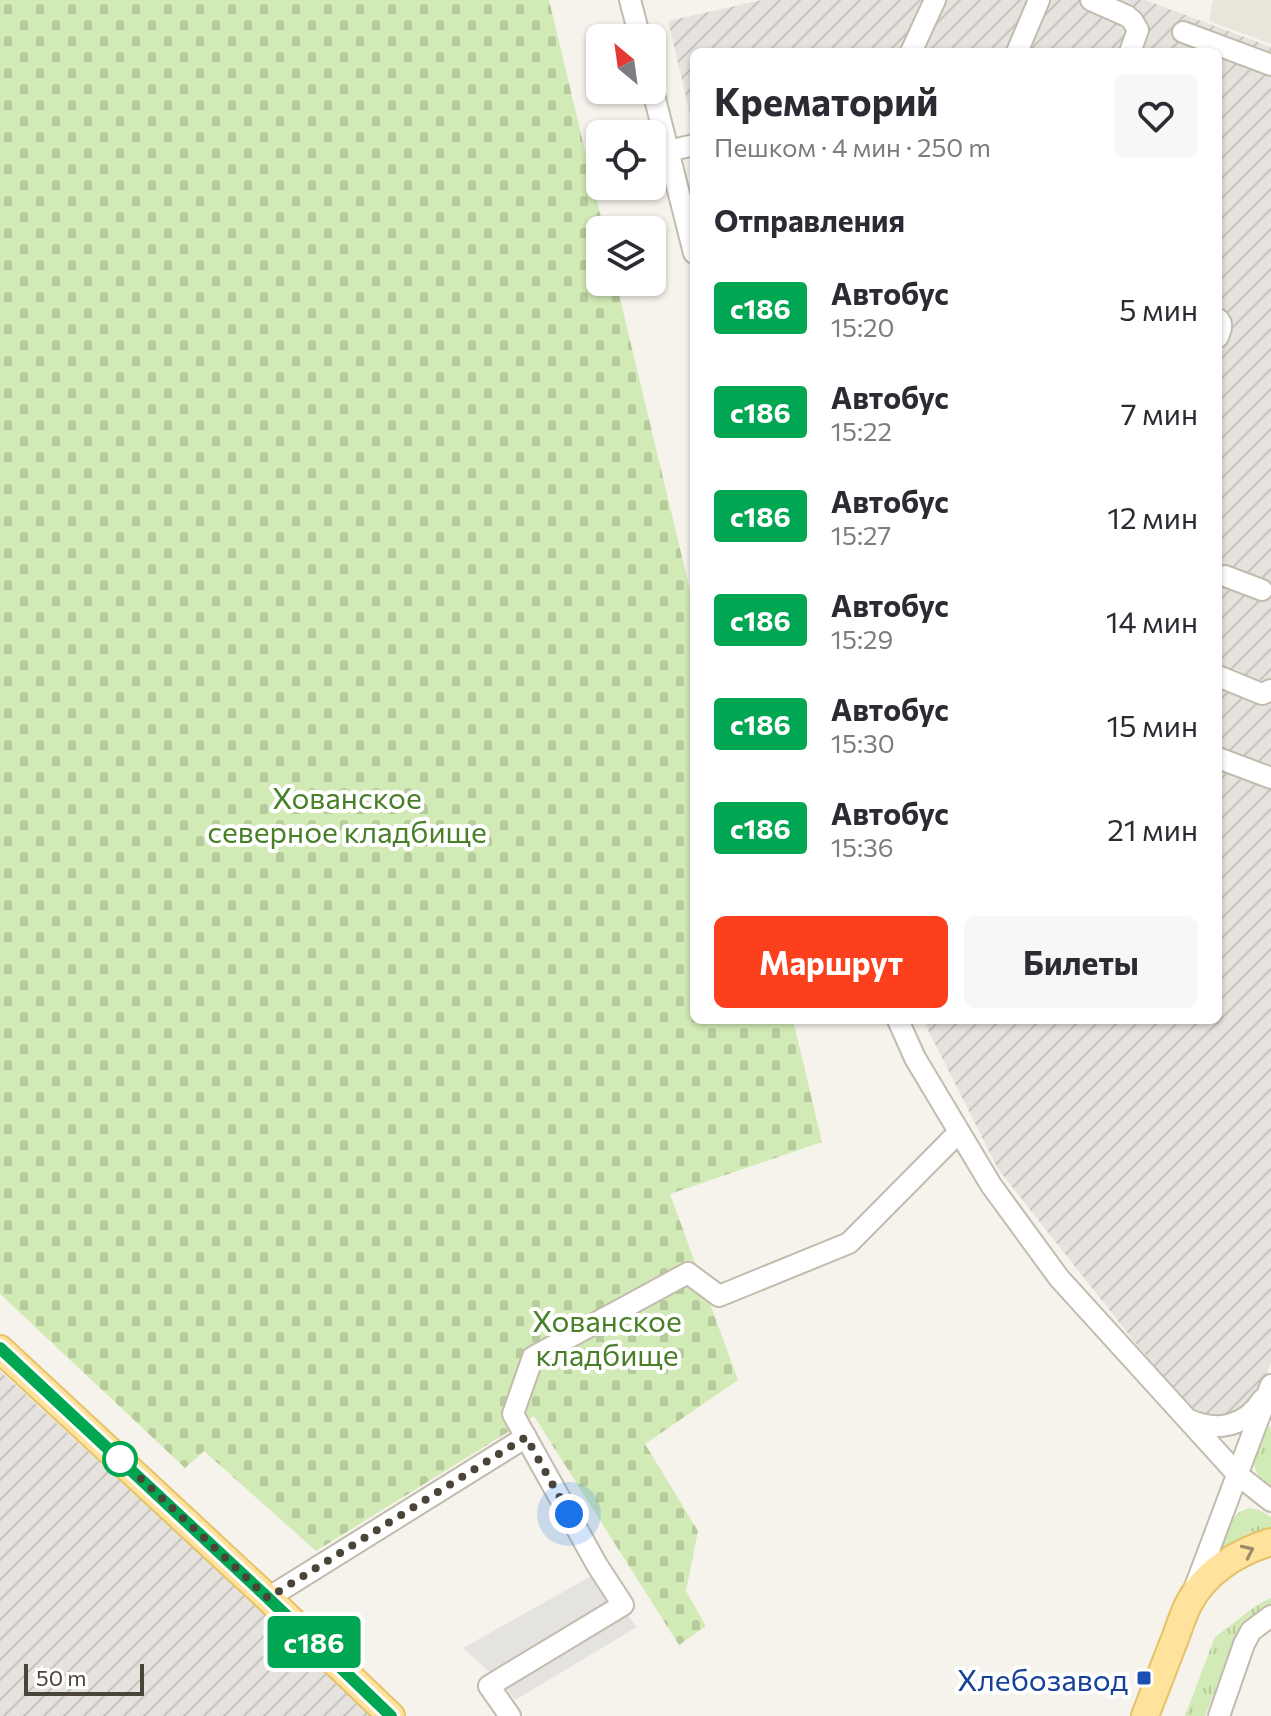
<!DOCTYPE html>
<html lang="ru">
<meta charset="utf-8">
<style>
:root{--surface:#fff;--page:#f7f7f7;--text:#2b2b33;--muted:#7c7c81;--accent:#fc3f1d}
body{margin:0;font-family:Commissioner,sans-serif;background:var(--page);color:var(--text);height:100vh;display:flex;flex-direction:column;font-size:30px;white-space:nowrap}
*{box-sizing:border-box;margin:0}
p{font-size:26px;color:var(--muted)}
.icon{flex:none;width:44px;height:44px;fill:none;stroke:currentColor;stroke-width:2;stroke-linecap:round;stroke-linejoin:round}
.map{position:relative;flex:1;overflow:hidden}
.drawer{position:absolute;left:690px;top:48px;width:532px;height:976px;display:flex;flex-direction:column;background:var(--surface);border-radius:12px;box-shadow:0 2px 6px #0004}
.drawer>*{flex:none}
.badge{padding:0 16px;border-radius:6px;font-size:28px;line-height:52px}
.needle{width:52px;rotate:331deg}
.buttons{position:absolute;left:586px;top:24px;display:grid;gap:16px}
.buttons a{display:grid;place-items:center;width:80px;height:80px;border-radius:12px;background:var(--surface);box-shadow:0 2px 6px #0004;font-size:40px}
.scale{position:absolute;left:24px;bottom:20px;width:120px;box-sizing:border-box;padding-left:8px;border:4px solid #4b4439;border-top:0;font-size:22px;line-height:28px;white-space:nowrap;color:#4b4439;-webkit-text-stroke:6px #fff;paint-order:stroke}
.you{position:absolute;width:40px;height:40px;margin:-20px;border:6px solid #fff;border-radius:50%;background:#1a73e8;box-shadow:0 0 0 12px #1a73e833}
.map>.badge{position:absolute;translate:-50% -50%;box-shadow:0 0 0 4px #fff}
h2{padding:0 24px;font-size:30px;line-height:72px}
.round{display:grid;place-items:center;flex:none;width:84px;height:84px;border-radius:12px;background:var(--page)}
.headline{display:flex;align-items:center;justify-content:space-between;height:136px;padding:0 24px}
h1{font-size:38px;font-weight:700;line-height:60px}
.action{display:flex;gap:16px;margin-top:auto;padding:16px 24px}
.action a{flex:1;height:92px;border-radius:12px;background:var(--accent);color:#fff;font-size:32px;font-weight:700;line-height:92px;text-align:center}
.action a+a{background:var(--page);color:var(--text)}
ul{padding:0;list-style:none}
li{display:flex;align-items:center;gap:24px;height:104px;padding:0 24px}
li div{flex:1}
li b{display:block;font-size:30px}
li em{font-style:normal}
li .badge{min-width:88px;font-weight:700;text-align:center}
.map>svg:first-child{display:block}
.residential{fill:#eae5da}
.industrial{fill:url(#industrial-furrows)}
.grass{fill:url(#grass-tufts)}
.cemetery{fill:url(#cemetery-stones)}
.parking{fill:#e5e3e0}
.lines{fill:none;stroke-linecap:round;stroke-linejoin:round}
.minor-casing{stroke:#c2bbae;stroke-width:24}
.major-casing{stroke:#e6c16a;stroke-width:30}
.minor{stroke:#fff;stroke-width:20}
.major{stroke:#ffe39c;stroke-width:26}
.oneway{stroke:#9c8c66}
.line-casing{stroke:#fff;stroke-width:18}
.line{stroke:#00a651;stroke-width:12}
.walk{stroke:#4b4439;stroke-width:8;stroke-dasharray:0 14.4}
.stop-dot{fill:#fff;stroke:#00a651;stroke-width:4}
.transit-dot{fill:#1a4fb4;stroke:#fff;stroke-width:3}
.labels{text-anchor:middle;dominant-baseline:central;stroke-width:8;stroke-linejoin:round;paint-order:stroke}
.park-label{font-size:30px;fill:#4a7f2a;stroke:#fff}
.transit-label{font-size:30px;fill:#164399;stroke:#fff;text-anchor:end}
</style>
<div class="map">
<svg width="1271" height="1716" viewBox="0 0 1271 1716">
<defs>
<pattern id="industrial-furrows" width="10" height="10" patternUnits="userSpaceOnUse" patternTransform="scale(2)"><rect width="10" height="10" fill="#e6e2dd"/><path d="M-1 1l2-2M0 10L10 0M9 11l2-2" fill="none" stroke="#c7c3be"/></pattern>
<pattern id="grass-tufts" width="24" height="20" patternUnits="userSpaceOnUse" patternTransform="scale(2)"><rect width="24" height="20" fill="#d2eab5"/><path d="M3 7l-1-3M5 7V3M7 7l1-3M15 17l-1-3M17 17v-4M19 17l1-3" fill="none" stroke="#b6ca9c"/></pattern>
<pattern id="cemetery-stones" width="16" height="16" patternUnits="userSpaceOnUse" patternTransform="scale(2)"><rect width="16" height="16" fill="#d2eab5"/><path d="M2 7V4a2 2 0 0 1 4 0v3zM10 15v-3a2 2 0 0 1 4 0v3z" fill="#b6ca9c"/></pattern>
</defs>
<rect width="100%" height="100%" fill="#f6f3ec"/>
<path class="residential" d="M 1213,0 L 1271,0 L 1271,44 L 1209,21 Z"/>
<g class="industrial">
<path d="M 762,0 L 1145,0 L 1271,47 L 1271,1362 L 1262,1386 L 1250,1405 L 1217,1422 L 1195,1413 L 1137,1345 L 998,1169 L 923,1020 L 1218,1020 L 1218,52 L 694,52 L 694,131 L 668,21 Z"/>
<path d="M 0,1371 L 376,1716 L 0,1716 Z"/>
</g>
<g class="grass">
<path d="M 1268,1424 L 1271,1430 L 1271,1487 C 1242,1467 1257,1450 1268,1424 Z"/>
<path d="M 1250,1508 L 1259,1510 L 1271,1517 L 1271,1532 L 1223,1554 L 1219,1552 C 1226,1533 1228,1513 1250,1508 Z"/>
<path d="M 1271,1598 L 1271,1608 L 1239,1628 L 1205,1716 L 1185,1716 L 1215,1637 L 1257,1605 Z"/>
</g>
<path class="cemetery" d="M 0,0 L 549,0 L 604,230 L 600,230 L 600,282 L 616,282 L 694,607 L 694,1020 L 793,1020 L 822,1142 L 670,1194 L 738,1380 L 645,1444 L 698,1531 L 686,1591 L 706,1626 L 679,1645 L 534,1416 L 316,1551 L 204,1451 L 185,1468 L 0,1294 Z"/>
<path class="parking" d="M 595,1574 L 637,1627 L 515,1700 L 505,1686 L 463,1648 Z"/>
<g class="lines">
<defs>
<g id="minor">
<path d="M 630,0 L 640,38"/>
<path d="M 1091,0 L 1127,16 L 1132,20 L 1138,30 L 1130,52"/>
<path d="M 1183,32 L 1271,65"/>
<path d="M 911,52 L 935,0"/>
<path d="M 1017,52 L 1039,0"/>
<path d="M 652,87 L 694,253"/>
<path d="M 668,151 L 694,145"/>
<path d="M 1218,319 C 1224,325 1220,330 1218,337"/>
<path d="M 1225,576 L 1262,590"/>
<path d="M 1218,676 L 1262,694 L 1271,690"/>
<path d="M 1218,758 L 1271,778"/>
<path d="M 898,1020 L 915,1058 L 991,1185 L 1059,1278 L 1238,1475 L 1271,1501"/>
<path d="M 1189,1420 C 1216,1432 1245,1427 1262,1400"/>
<path d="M 1195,1587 L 1271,1385"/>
<path d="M 268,1598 L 526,1437"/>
<path d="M 510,1716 L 489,1686 L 623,1605 L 597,1565 L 513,1414 L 533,1357 L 688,1273 L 719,1296 L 849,1243 L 959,1132"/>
<path d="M 1219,1716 L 1244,1644 L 1251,1631 L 1271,1616"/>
</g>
<g id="major">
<path d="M 0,1349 L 268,1598 L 391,1716"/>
<path d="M 1145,1716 C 1154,1693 1163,1669 1172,1646 C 1178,1632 1182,1617 1188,1605 C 1204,1573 1237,1552 1271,1542"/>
</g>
</defs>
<use href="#minor" class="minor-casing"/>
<use href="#major" class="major-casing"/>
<use href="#minor" class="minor"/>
<use href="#major" class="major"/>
</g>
<defs><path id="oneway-chevron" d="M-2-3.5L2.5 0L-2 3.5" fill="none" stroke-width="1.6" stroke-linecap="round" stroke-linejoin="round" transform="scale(2)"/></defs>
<use class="oneway" href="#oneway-chevron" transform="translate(1248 1551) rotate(-25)"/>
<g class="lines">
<defs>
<path id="line" d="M 0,1348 L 268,1598 L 391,1716"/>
</defs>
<use href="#line" class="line-casing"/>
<use href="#line" class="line"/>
<path class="walk" d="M 120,1459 L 268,1598 L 526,1437 L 569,1514"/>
</g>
<circle class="stop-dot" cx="120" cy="1459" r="16"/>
<rect class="transit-dot" x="1136" y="1670" width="16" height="16" rx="4"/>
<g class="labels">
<g class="park-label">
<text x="347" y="796">Хованское<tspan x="347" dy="34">северное кладбище</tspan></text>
<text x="607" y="1319">Хованское<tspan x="607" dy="34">кладбище</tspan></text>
</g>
<g class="transit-label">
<text x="1128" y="1678">Хлебозавод</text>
</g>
</g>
</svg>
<div class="buttons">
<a><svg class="needle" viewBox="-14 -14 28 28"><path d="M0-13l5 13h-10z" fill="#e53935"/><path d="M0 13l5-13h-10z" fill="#7c7c81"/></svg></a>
<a><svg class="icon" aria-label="locate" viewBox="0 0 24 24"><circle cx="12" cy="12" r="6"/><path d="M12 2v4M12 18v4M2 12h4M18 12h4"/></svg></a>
<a><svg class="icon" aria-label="layers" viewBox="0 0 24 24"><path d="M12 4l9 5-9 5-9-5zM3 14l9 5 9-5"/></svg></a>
</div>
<div class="scale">50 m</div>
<div class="you" style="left:569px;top:1514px"></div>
<b class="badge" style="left:314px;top:1642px;background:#00a651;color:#fff">с186</b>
<section class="drawer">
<div class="headline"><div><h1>Крематорий</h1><p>Пешком · 4 мин · 250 m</p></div><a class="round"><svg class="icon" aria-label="heart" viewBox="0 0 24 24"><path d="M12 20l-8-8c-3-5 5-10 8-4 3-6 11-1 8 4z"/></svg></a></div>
<h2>Отправления</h2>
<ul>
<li><span class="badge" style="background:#00a651;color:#fff">с186</span><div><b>Автобус</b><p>15:20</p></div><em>5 мин</em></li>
<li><span class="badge" style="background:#00a651;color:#fff">с186</span><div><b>Автобус</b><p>15:22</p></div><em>7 мин</em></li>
<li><span class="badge" style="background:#00a651;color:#fff">с186</span><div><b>Автобус</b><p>15:27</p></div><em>12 мин</em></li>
<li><span class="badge" style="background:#00a651;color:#fff">с186</span><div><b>Автобус</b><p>15:29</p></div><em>14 мин</em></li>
<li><span class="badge" style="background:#00a651;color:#fff">с186</span><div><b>Автобус</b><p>15:30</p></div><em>15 мин</em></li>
<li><span class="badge" style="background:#00a651;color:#fff">с186</span><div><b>Автобус</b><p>15:36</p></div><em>21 мин</em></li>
</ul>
<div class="action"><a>Маршрут</a><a>Билеты</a></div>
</section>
</div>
